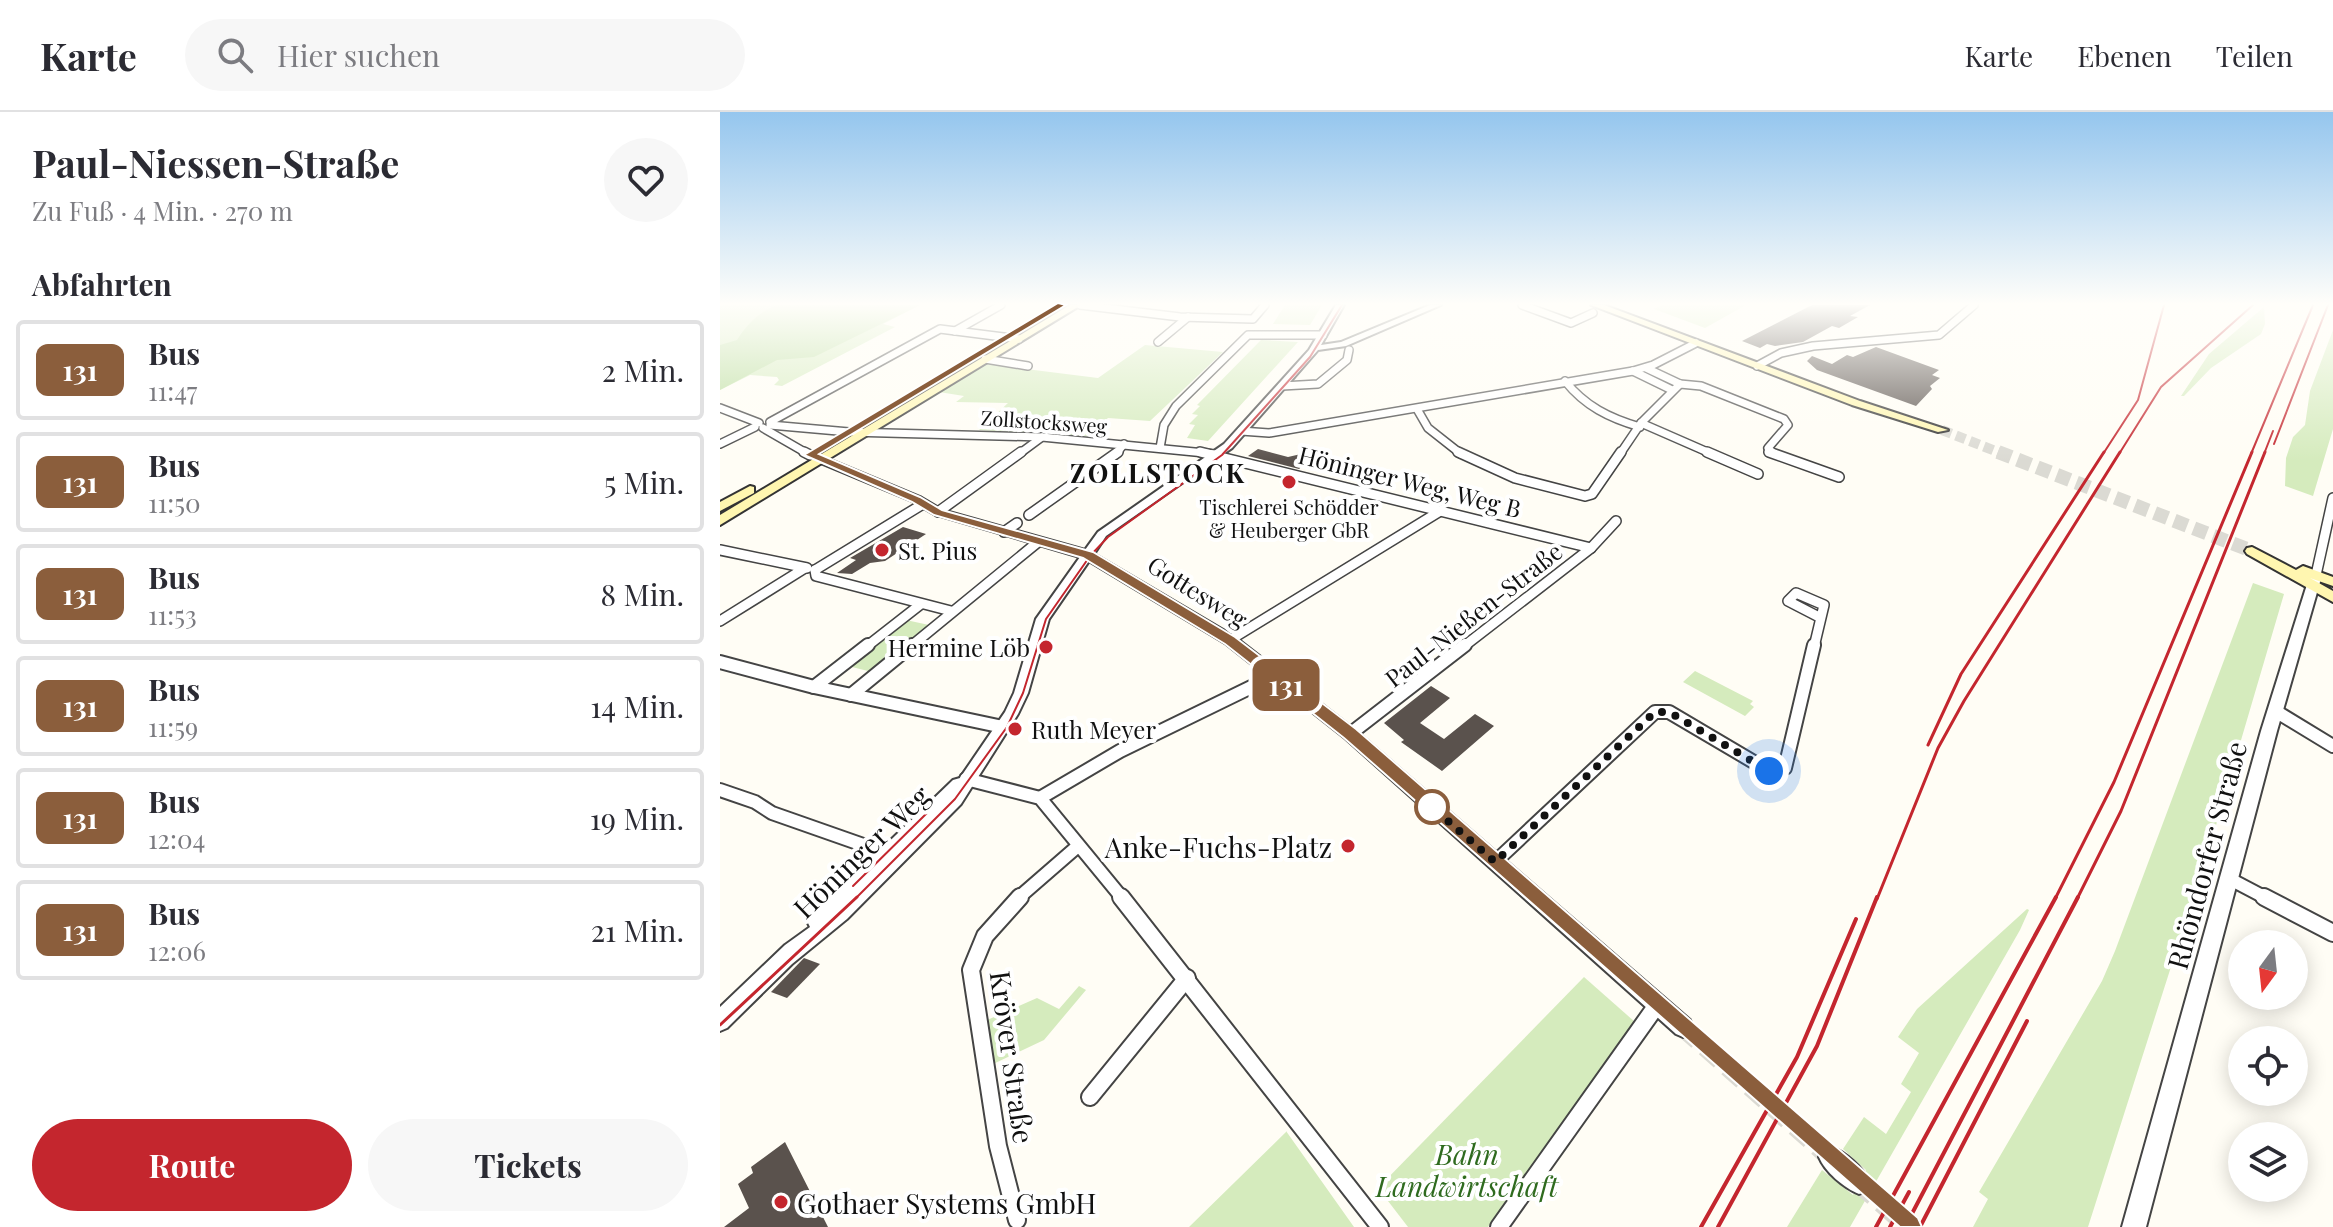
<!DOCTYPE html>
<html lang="de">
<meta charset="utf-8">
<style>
:root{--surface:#fff;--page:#f7f7f7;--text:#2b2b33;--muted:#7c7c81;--line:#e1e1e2;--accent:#c4262e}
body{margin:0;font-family:"Playfair Display",serif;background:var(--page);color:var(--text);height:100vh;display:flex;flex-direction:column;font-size:30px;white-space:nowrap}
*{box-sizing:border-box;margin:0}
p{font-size:26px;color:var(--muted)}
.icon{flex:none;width:44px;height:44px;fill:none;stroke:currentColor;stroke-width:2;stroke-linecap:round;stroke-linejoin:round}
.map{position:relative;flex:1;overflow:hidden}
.panel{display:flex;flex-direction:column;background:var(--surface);width:720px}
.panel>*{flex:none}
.badge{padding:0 16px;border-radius:12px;font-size:28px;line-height:52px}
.needle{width:52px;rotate:195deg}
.controls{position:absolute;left:1508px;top:818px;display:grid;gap:16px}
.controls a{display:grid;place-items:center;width:80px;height:80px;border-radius:50%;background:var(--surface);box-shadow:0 4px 20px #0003;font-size:40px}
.you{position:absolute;width:40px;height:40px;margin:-20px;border:6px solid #fff;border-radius:50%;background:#1a73e8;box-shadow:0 0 0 12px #1a73e833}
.map>.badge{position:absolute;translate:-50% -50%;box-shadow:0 0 0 4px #fff}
h2{padding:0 32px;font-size:30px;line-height:72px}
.round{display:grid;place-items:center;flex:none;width:84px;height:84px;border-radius:42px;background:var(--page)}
.head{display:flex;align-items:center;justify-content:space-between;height:136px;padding:0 32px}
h1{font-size:38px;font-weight:700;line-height:60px}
.cta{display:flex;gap:16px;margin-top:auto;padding:16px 32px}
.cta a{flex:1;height:92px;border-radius:48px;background:var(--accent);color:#fff;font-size:32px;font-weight:700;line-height:92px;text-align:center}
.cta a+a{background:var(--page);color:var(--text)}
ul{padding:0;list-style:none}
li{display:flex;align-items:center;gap:24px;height:100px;margin:0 16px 12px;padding:0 16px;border:4px solid var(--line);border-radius:8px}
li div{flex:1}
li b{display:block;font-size:30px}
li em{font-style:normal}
li .badge{min-width:88px;font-weight:700;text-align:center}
header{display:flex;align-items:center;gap:48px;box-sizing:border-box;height:112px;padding:0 40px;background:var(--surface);border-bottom:2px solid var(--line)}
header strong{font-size:38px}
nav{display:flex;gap:44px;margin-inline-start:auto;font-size:28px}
.search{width:560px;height:72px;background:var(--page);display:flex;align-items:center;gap:20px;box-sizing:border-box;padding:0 28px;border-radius:44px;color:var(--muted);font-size:30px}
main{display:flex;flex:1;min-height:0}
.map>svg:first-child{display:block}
.green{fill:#d5ebbd}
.forest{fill:#b9dc9c}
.building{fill:#5a524d}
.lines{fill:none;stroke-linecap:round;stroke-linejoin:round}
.tertiary-tunnel{stroke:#dbdad3;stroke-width:20;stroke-dasharray:20 10;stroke-linecap:butt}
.secondary-tunnel-far1{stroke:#dbdad3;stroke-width:10;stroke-dasharray:10 5;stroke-linecap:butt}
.secondary-tunnel{stroke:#dbdad3;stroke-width:14;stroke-dasharray:14 7;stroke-linecap:butt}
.minor-far3-casing{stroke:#444;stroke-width:10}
.minor-far2-casing{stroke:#444;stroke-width:12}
.minor-far1-casing{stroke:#444;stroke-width:16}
.minor-casing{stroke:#444;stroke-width:20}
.tertiary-casing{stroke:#444;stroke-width:4}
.secondary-casing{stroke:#333;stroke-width:4}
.minor-far3{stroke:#fff;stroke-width:7}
.minor-far2{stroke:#fff;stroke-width:9}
.minor-far1{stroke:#fff;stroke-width:12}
.minor{stroke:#fff;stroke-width:16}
.tertiary{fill:#fff;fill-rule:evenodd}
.secondary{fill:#fff6b0;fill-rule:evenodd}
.tram-far1{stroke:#c4262e;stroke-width:2}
.tram{stroke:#c4262e;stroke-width:3}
.rail-far2{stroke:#c4262e;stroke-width:2}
.rail-far1{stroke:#c4262e;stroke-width:3}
.rail{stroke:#c4262e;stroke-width:4}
.line{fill:#8b5e3c;stroke:#fff;stroke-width:2}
.walk{stroke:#111;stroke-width:8;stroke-dasharray:0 14.4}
.poi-dot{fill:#c4262e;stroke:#fff;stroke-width:3}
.stop-dot{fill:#fff;stroke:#8b5e3c;stroke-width:4}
.labels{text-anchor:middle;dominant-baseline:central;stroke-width:8;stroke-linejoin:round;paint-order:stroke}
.far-street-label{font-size:20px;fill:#111;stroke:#fff}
.far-poi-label{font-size:20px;fill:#111;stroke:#fff}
.street-label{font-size:24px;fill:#111;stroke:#fff}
.poi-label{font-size:24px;fill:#111;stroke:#fff;text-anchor:start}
.far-district-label{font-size:26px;font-weight:bold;letter-spacing:2px;fill:#111;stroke:#fff}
.near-poi-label{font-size:28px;fill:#111;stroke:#fff;text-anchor:end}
.near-street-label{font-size:28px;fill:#111;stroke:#fff}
.near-park-label{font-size:28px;font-style:italic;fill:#2f6b1f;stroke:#fff}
</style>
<header>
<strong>Karte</strong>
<div class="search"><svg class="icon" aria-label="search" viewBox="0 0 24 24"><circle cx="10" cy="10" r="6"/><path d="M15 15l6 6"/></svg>Hier suchen</div>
<nav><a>Karte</a><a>Ebenen</a><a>Teilen</a></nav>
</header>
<main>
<section class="panel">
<div class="head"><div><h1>Paul-Niessen-Straße</h1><p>Zu Fuß · 4 Min. · 270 m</p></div><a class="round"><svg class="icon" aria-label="heart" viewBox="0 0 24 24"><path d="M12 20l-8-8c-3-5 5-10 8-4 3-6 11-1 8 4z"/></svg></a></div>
<h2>Abfahrten</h2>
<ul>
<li><span class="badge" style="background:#8b5e3c;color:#fff">131</span><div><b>Bus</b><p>11:47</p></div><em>2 Min.</em></li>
<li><span class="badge" style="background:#8b5e3c;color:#fff">131</span><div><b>Bus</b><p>11:50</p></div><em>5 Min.</em></li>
<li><span class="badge" style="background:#8b5e3c;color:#fff">131</span><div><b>Bus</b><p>11:53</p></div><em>8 Min.</em></li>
<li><span class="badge" style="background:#8b5e3c;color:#fff">131</span><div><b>Bus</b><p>11:59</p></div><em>14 Min.</em></li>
<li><span class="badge" style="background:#8b5e3c;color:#fff">131</span><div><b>Bus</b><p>12:04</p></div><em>19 Min.</em></li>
<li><span class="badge" style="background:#8b5e3c;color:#fff">131</span><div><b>Bus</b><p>12:06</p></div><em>21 Min.</em></li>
</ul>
<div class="cta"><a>Route</a><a>Tickets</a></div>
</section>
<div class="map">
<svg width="1613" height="1115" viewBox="0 0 1613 1115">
<rect width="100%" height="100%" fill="#fffdf5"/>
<g class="green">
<path d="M 0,193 L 200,193 L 163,212 L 175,215 L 62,274 L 54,273 L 59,268 L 57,265 L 30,263 L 0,278 Z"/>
<path d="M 565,193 L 602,193 L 590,213 L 553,212 Z"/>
<path d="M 942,193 L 1026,193 L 985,216 L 934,197 Z"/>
<path d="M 1544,195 L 1545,212 L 1541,222 L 1491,256 L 1464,284 L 1461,284 L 1489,242 Z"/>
<path d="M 1613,218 L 1613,317 L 1593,384 L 1565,374 L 1566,346 L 1573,325 L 1585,313 L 1590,279 Z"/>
<path d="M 541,228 L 578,230 L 488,329 L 467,326 L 475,313 L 469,312 L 478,303 L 472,302 L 480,294 L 477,293 Z"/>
<path d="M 425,233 L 503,240 L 430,309 L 388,306 L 367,324 L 259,318 L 288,291 L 236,290 L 244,284 L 219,280 L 265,252 L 378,266 Z"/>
<path d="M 1533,471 L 1564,482 L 1494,720 L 1368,1115 L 1253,1115 L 1268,1087 L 1259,1080 L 1382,869 L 1395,839 Z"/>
<path d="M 186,508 L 209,513 L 152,560 L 128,554 Z"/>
<path d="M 975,559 L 1033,589 L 1030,592 L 1034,595 L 1025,604 L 963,570 Z"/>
<path d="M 1307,797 L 1309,798 L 1300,818 L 1130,1115 L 1067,1115 L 1102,1058 L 1133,1083 L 1146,1058 L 1123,1037 L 1144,1005 L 1166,1022 L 1191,980 L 1181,972 L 1199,941 L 1178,925 L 1197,897 Z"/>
<path d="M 864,865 L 915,910 L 768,1115 L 688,1115 L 658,1076 Z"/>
<path d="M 359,874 L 366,878 L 324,928 L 271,953 L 265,909 L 317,886 L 339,897 Z"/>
<path d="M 566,1019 L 634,1115 L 469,1115 L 566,1020 Z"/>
</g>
<path class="forest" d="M 57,193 L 56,193 L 200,193 L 94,245 L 57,248 L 0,278 L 0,233 L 17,228 C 27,212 39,200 57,193 Z"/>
<g class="building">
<path d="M 1092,193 L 1150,193 L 1130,204 L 1138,205 L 1119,216 L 1112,214 L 1083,230 L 1055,234 L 1047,232 L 1040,236 L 1022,229 Z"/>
<path d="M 1156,235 L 1219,258 L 1212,263 L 1220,266 L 1210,274 L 1212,277 L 1196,294 L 1097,258 L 1087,249 L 1092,244 L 1112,252 L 1127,243 L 1133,245 Z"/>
<path d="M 538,337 L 568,345 L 581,342 L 594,344 L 579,357 L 528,344 Z"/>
<path d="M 183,415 L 206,422 L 165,449 L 150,451 L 132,462 L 117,461 L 136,448 L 130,446 Z"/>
<path d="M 711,574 L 730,586 L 700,611 L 724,627 L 755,602 L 774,614 L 722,659 L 681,630 L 684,628 L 664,611 Z"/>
<path d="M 84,846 L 100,852 L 67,886 L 51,880 Z"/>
<path d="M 65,1030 L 108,1115 L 4,1115 L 29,1096 L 18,1072 L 33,1061 L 31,1055 Z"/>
</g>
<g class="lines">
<g class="tertiary-tunnel">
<path d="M 963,915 L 1110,1045"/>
<path d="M 1139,1071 L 1189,1115"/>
</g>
<path class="secondary-tunnel-far1" d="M 1222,318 L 1283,342"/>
<path class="secondary-tunnel" d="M 1278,340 L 1532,439"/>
<defs>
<g id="minor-far3">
<path d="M 360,193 L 460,205 L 533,207 L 545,193"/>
<path d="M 802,193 L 851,211 L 873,201"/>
<path d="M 235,219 L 281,193"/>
<path d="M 438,230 L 468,205"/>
<path d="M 265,247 L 308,254"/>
<path d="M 1037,254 L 1061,241 L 1093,234 L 1219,223 L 1254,193"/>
<path d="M 926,256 L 960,272 L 981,274 L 1064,307 L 1068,313 L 1048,336 L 1054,342"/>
<path d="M 913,259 L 952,278"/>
<path d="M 845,269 C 865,294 889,306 920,315"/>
<path d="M 562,274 L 598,272 L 627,248 L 629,238"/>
<path d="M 0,296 L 39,311"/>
<path d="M 697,297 L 708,316 L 741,342"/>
<path d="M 50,310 L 220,217 L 299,227"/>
<path d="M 921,311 L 992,342"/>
<path d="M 50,313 L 129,320 L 322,325 L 495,342"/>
<path d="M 43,316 L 88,342"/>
<path d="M 521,319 L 549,321 L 913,259 L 933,253 L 976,231"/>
<path d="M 0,332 L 35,315"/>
<path d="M 440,336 L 444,313 L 456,294 L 528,223 L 603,223"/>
<path d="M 299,342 L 322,325"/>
<path d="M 396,342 L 404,332"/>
<path d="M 900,342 L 921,311 L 960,272"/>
</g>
<g id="minor-far2">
<path d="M 84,340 L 90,343"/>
<path d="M 480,340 L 871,436"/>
<path d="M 738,340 L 795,366 L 865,384 L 872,382 L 901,340"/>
<path d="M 987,340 L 1038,362"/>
<path d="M 1049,340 L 1119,365"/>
<path d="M 218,400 L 301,340"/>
<path d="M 309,403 L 398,340"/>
<path d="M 284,420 L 297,411"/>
<path d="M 0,438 L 87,456"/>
<path d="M 95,458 L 96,464 L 231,499"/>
<path d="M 95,458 L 203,392"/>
<path d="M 1596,463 L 1613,386"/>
<path d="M 0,509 L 85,456"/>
<path d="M 510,528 L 722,398"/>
<path d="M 146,535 L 201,492"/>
<path d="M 190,535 L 318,430"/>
<path d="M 743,535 L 871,436 L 896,409"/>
<path d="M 1094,535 L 1104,493 L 1076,481 L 1068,489 L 1099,505"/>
</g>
<g id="minor-far1">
<path d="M 0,550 L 94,575 L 283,615"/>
<path d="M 94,575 L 148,533"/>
<path d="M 131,583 L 192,533"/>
<path d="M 1557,600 L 1613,634"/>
<path d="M 630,622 L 745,533"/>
<path d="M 246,667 L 320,686 L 403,787"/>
<path d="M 0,678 L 35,690 L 52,701 L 166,741"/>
<path d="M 320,686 L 400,639 L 554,564"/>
<path d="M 775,750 L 935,600 L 949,600 L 1049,659 L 1065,656 L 1094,533"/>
<path d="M 1508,766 L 1548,787"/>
<path d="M 297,787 L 358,734"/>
</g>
<g id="minor">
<path d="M 401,785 L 660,1115"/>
<path d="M 1544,785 L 1613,821"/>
<path d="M 370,985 L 467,866"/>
<path d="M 297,1108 L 278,1034 L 251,858 L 265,824 L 300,785"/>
<path d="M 779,1115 L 937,893"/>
</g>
<g id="tertiary">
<path d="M 616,193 L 624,193 L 601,233 L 621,230 L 710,193 L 721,193 L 626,234 L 598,238 L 512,336 L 386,424 L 374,442 L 515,525 L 635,618 L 970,908 L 973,915 L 970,922 L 963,925 L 956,922 L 625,626 L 505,531 L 369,449 L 329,507 L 308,581 L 298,602 L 241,692 L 127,807 L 72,852 L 7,916 L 0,919 L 0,895 L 65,833 L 90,815 L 88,811 L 91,805 L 233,668 L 240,666 L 285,600 L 294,581 L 316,507 L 360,445 L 214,402 L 192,389 L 86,345 L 86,341 L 94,341 L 200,385 L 222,398 L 365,438 L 378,420 L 504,332 L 589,238 Z"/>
<path d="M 1596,459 L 1602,463 L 1557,619 L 1426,1115 L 1402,1115 L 1541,619 L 1590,463 Z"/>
<path d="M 1110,1034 C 1125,1040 1144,1056 1150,1071 L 1147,1079 L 1139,1082 C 1124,1076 1105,1060 1099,1045 L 1102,1037 Z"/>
</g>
<g id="secondary">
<path d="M 350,193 L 361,193 L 0,413 L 0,403 Z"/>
<path d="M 871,193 L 884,193 L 1140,289 L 1228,318 L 1218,320 L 1132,293 Z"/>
<path d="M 30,374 L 34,375 L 34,381 L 0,399 L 0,390 Z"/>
<path d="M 1532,435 L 1576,458 L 1583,454 L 1613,465 L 1613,474 L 1590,466 L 1613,479 L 1613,490 L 1527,442 L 1525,439 L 1527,436 Z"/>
</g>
</defs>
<use href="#minor-far3" class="minor-far3-casing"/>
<use href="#minor-far2" class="minor-far2-casing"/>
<use href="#minor-far1" class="minor-far1-casing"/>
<use href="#minor" class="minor-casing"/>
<use href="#tertiary" class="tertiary-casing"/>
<use href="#secondary" class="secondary-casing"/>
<use href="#minor-far3" class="minor-far3"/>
<use href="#minor-far2" class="minor-far2"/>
<use href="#minor-far1" class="minor-far1"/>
<use href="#minor" class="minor"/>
<use href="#tertiary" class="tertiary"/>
<use href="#secondary" class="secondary"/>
<g class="tram-far1">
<path d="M 133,774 L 207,701"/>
<path d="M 135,787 L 235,687 L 287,615 L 303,581 L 326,507 L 370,444 L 388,425 L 502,343 L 590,245 L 622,193"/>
</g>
<path class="tram" d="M 0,913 L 137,785"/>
<g class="rail-far2">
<path d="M 1554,332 L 1608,193"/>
<path d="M 1383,342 L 1418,288 L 1444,193"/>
<path d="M 1399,342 L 1441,275 L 1533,193"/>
<path d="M 1531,342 L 1593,193"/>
<path d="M 1544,342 L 1553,319"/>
</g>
<g class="rail-far1">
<path d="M 1208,633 L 1241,562 L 1384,340"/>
<path d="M 1157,787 L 1218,636 L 1244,589 L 1400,340"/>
<path d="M 1335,787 L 1394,670 L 1532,340"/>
<path d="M 1357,787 L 1401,699 L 1545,340"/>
</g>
<g class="rail">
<path d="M 981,1115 L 1077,945 L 1136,807"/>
<path d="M 998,1115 L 1097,934 L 1157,785"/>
<path d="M 1156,1115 L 1336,785"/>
<path d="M 1170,1115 L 1189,1080"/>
<path d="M 1185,1115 L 1358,785"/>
<path d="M 1200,1115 L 1307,909"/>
</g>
</g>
<linearGradient id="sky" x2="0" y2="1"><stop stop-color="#95c6ee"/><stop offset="0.55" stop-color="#fffefa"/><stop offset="1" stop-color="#fffefa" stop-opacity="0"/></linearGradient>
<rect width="1613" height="349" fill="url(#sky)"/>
<path class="line" d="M 338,191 L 346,193 L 99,342 L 200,385 L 222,398 L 373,440 L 515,525 L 636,617 L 1198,1106 L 1202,1115 L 1180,1115 L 624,626 L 505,532 L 363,446 L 214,403 L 192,390 L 84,343 Z"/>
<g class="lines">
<path class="walk" d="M 712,695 L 704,688 L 775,750 L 935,600 L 949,600 L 1049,659"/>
</g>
<g class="poi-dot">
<circle cx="569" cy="370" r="8"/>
<circle cx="162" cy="438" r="8"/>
<circle cx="326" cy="535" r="8"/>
<circle cx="295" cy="617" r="8"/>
<circle cx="628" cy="734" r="8"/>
<circle cx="61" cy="1090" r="8"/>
</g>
<circle class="stop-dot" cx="712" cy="695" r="16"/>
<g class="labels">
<g class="far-street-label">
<text transform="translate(324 309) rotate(4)">Zollstocksweg</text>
</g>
<g class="far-poi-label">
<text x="569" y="394">Tischlerei Schödder<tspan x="569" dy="23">&amp; Heuberger GbR</tspan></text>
</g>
<g class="street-label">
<text transform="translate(690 369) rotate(14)">Höninger Weg, Weg B</text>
<text transform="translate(478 479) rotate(32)">Gottesweg</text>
<text transform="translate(753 502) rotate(-38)">Paul-Nießen-Straße</text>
</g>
<g class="poi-label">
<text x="178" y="438">St. Pius</text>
<text x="310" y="535" text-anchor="end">Hermine Löb</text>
<text x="311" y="617">Ruth Meyer</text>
</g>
<g class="far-district-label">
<text x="438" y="360">ZOLLSTOCK</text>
</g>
<g class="near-poi-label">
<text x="612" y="734">Anke-Fuchs-Platz</text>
<text x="77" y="1090" text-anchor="start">Gothaer Systems GmbH</text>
</g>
<g class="near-street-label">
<text transform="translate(141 739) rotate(-44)">Höninger Weg</text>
<text transform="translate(1486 743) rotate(-75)">Rhöndorfer Straße</text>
<text transform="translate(293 945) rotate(82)">Kröver Straße</text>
</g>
<g class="near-park-label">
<text x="747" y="1041">Bahn<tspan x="747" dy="32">Landwirtschaft</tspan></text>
</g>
</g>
</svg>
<div class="controls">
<a><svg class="needle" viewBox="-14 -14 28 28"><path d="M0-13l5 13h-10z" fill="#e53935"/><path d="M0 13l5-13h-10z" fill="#7c7c81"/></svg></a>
<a><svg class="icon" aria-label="locate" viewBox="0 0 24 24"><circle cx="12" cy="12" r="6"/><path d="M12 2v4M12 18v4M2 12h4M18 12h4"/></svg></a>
<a><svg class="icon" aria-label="layers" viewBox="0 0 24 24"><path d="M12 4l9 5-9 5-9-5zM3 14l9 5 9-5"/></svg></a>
</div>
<div class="you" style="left:1049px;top:659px"></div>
<b class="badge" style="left:566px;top:573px;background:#8b5e3c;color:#fff">131</b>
</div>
</main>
